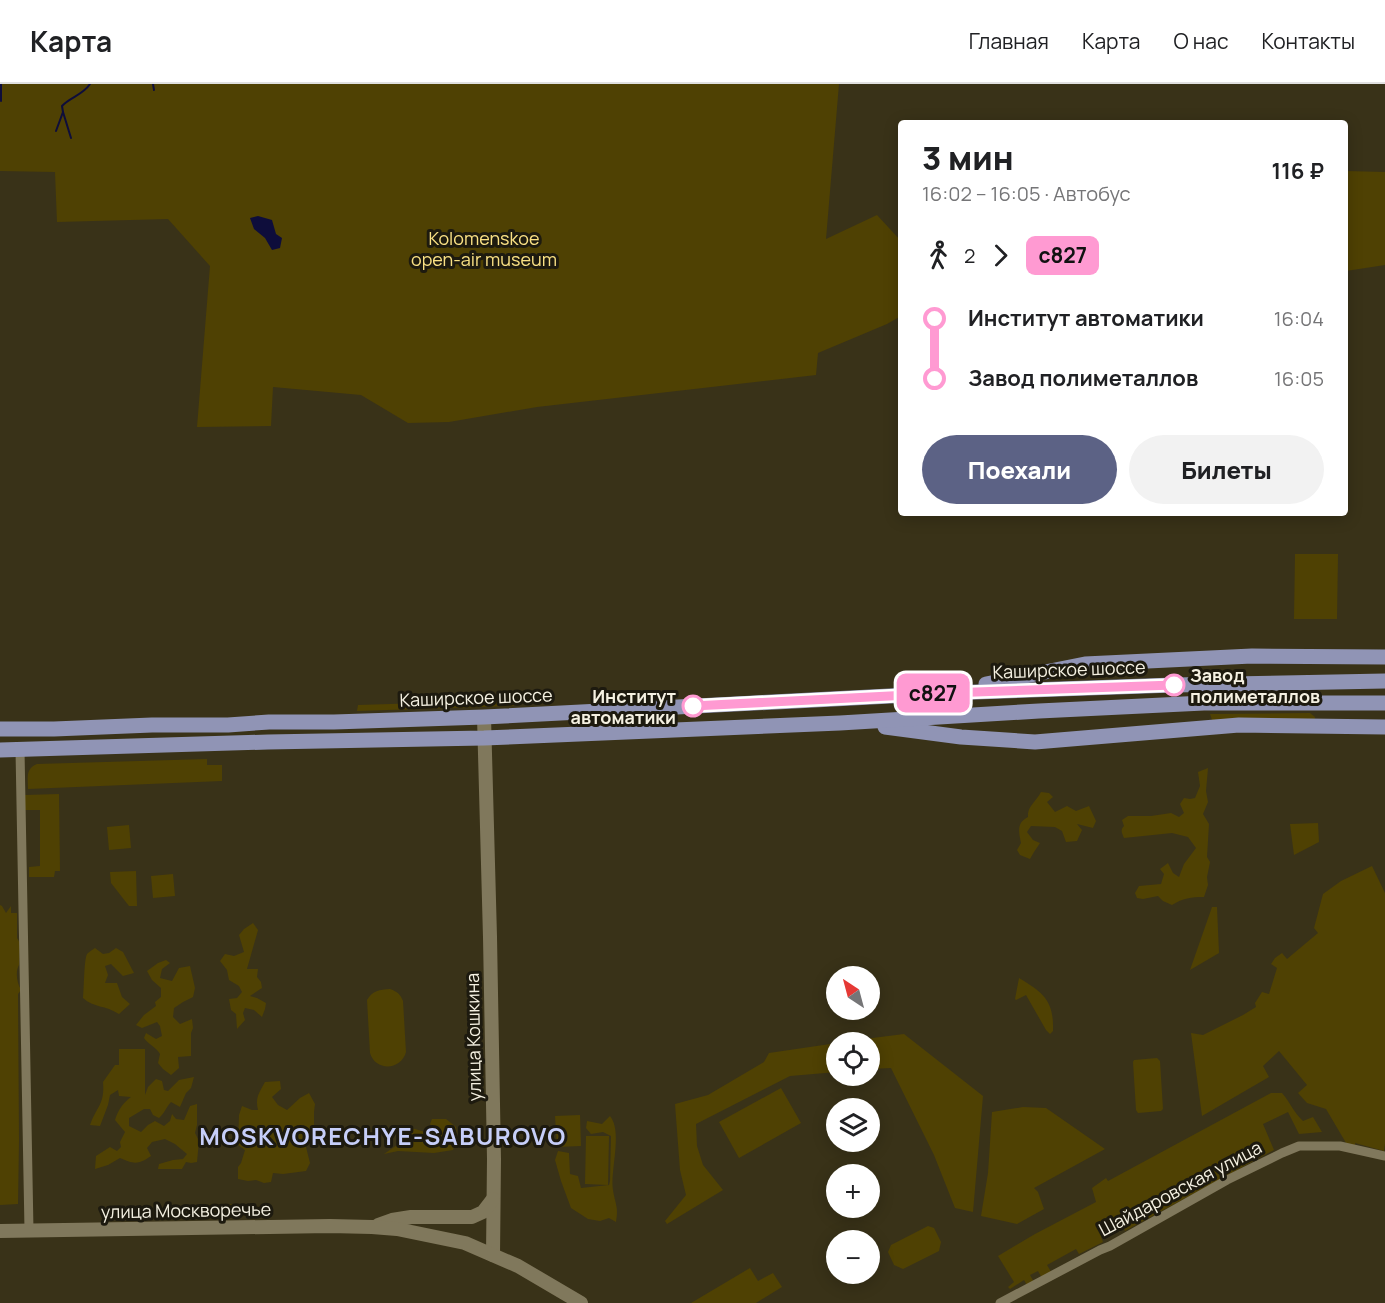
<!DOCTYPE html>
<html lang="ru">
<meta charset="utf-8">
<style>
:root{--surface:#fff;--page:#f2f2f2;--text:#202124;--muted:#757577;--line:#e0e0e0;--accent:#5c6285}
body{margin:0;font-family:Manrope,sans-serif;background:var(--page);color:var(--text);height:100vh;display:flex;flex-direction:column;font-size:22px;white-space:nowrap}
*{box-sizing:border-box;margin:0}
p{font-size:20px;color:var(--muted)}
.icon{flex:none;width:33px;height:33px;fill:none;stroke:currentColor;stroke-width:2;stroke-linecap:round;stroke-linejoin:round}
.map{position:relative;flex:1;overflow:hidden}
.sheet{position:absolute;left:898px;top:36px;width:450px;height:396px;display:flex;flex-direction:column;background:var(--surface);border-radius:6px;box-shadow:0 3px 15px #0003}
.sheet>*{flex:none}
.badge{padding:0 12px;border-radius:9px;font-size:21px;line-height:39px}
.needle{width:39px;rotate:324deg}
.controls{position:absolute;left:826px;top:882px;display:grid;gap:12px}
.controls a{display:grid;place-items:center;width:54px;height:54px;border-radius:50%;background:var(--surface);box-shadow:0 3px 15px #0003;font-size:30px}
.map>.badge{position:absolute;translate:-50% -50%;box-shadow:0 0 0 3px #fff}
.legs{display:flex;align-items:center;gap:9px;height:66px;padding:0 24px;font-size:20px}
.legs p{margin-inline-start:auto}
.head{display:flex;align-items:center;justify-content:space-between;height:102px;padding:0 24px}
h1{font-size:33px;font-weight:800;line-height:45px}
.cta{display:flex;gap:12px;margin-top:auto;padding:12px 24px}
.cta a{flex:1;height:69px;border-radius:36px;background:var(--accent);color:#fff;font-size:24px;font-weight:800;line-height:69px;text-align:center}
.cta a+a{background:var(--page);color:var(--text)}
ul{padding:0 24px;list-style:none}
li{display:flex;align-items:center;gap:21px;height:60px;font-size:22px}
li i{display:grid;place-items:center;width:9px;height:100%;margin:0 8px;background:currentColor}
li i::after{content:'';width:15px;height:15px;margin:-8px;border:4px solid;border-radius:50%;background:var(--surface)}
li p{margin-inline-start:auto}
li:first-child i{background:linear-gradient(#0000 50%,currentColor 0)}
li:last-child i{background:linear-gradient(currentColor 50%,#0000 0)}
header{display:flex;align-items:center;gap:36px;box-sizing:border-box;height:84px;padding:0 30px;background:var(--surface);border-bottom:2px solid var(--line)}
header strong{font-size:28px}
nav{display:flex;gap:33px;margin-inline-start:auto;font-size:21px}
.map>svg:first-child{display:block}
.green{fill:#4f4103}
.water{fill:#0e0d3b}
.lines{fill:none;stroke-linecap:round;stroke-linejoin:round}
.stream{stroke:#0e0d3b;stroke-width:2}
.minor{stroke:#80785c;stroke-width:9}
.secondary{stroke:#80785c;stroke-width:14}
.primary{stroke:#9094b5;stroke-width:15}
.line-1-casing{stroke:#fff;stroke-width:14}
.line-1{stroke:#ff9ad2;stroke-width:9}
.stop-1-dot{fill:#fff;stroke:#ff9ad2;stroke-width:3}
.labels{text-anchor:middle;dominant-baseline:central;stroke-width:6;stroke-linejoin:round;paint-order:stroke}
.park-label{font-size:18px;fill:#fae184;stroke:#1d1a0f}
.street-label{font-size:18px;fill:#f5f1e2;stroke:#1d1a0f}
.stop-label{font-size:18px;font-weight:bold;fill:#f5f1e2;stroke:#1d1a0f;text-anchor:start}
.district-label{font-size:24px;font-weight:bold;letter-spacing:1.5px;fill:#c6cef9;stroke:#1d1a0f}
</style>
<header>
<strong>Карта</strong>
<nav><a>Главная</a><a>Карта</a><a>О нас</a><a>Контакты</a></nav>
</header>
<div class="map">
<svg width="1385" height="1219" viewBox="0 0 1385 1219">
<rect width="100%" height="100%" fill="#393218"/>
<g class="green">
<path d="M 0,0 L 839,0 L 826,155 L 877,131 L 901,157 L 901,232 L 887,240 L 818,269 L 816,291 L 537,323 L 449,338 L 408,339 L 361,311 L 273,303 L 271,342 L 197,343 L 210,182 L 168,135 L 57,138 L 55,88 L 0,87 Z"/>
<path d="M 1346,87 L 1385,88 L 1385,181 L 1346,187 Z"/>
<path d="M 1295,470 L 1338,470 L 1337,535 L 1294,535 Z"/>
<path d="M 519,616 L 513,622 L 357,627 L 358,621 Z"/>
<path d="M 1310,629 L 1315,633 L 1314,640 L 1212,636 L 1210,630 Z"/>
<path d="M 207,675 L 207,681 L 222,681 L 222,697 L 28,705 C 28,694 25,685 37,680 Z"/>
<path d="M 1208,684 L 1206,707 L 1208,718 L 1203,730 L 1209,740 L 1207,773 L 1210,778 L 1207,793 L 1208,801 L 1204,813 C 1191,813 1183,814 1172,821 L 1163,817 L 1158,812 L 1143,815 L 1137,814 L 1135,809 L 1139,802 L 1161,800 L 1164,790 L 1160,785 L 1168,779 L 1173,789 L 1179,793 L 1184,780 L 1196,764 L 1188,753 L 1172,749 L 1124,754 C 1122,749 1120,746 1124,742 L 1122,736 L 1128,732 L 1151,732 L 1171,729 L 1179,733 L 1184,729 L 1180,720 L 1184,714 L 1190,715 L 1195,714 L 1200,702 L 1198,688 Z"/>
<path d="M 1041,708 L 1049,709 L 1053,713 L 1047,718 L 1055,728 L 1067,722 L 1076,727 L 1089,722 L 1096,737 L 1093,744 L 1077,740 L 1082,746 L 1077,757 L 1066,758 L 1062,747 L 1055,743 L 1031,742 L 1027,748 L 1033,756 L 1040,759 L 1034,768 L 1030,775 L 1020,771 L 1017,766 L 1021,759 C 1019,748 1016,739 1028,733 C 1027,722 1036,718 1041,708 Z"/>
<path d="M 59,710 L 60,787 L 55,787 L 54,793 L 29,793 L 29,783 L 40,782 L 40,726 L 25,726 L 25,711 Z"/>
<path d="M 1318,739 L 1319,758 L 1294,771 L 1290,740 Z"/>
<path d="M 129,741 L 131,764 L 109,766 L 107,743 Z"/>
<path d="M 1372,782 L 1385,809 L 1385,1060 L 1384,1067 L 1355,1059 L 1355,1062 L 1349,1064 L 1326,1025 L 1307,1019 L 1298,1009 L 1307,1001 L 1279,967 L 1263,982 L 1269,993 L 1202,1032 L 1191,949 L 1203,951 L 1243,931 L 1256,923 L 1255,919 L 1262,908 L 1269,910 L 1277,884 L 1271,880 L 1275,874 L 1282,869 L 1287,875 L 1318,849 L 1314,844 L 1323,810 L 1341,797 Z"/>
<path d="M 136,787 L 137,822 L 129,822 L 111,799 L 110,788 Z"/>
<path d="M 173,790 L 175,812 L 153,814 L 151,792 Z"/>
<path d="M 0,821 L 2,822 L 6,829 L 11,822 L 11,829 L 17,829 L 17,854 L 20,859 L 19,881 C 15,888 17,899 21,906 L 18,910 L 19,1056 L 18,1120 L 0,1121 Z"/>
<path d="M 1212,823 L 1217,823 L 1219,869 L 1190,886 Z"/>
<path d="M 253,839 L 258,846 L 247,885 L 258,885 L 257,893 L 261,898 L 262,904 L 250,912 L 257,914 L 266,919 L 265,925 L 262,933 L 254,926 L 245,924 L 243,929 L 245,936 L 237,945 L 236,930 L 231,926 L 229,915 L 237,914 L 242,908 L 239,902 L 229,896 L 227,886 L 220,877 L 225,870 L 234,872 L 244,868 L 239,851 L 244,845 Z"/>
<path d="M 95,864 L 103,870 L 109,869 L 116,864 L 123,868 L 134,889 L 123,892 L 111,880 L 105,882 L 108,891 L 105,899 L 117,899 L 122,913 L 130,920 L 119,930 C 105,921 94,924 83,914 C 84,905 84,875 87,870 C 89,868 92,866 95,864 Z"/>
<path d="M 166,876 L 170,879 L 162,885 L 160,894 L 172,897 L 179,884 L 190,882 L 195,904 L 193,913 L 183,918 L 174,924 L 173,933 L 180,940 L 192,935 L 193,944 L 191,949 L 191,972 L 178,973 L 179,984 L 171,991 L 163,985 L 158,979 L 160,970 C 156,963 149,961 144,954 L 146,949 L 156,955 L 162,952 L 160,942 L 157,938 L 142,944 L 136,941 L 144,931 L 156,922 L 155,918 L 161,913 L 161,904 L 152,896 L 147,887 L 158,879 Z"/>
<path d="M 1019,894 C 1044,909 1054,917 1053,947 L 1050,950 L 1046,946 L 1026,911 L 1016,916 L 1015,915 Z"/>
<path d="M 390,905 C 398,908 400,910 403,917 L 406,968 C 401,987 375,987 370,969 L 367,916 C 373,906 379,906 390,905 Z"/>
<path d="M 904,950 L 983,1012 L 973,1128 L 955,1124 L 934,1071 L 891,984 L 870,985 L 870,958 L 841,958 Z"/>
<path d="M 837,959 L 837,988 L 790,992 L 696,1040 L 697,1062 L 703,1081 L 723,1106 L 667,1140 L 665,1137 L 686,1111 L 680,1086 L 675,1020 L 708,1011 L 764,978 L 769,969 Z"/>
<path d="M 119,965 L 145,965 L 145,1011 L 148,1003 L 156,995 L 162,997 L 164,1006 L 168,1007 L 179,996 L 194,993 L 191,1004 L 186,1009 L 180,1023 L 171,1018 C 166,1023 165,1029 159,1034 L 153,1031 L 150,1025 L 144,1025 L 129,1034 L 129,1042 L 141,1048 L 148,1041 L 155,1037 L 164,1042 L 170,1037 L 172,1030 L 176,1035 L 184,1036 L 190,1022 L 197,1020 L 197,1041 L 195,1049 L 199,1057 L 197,1078 L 191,1079 L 186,1078 L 182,1085 L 158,1085 L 159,1080 L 173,1076 L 183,1075 L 187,1070 L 175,1060 L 165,1055 L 152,1058 L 147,1064 L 151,1072 C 138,1081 134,1080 120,1074 L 108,1081 L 95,1085 L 96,1072 L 110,1063 L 117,1067 L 121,1063 L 120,1058 L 125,1048 L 115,1036 C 118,1026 123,1019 131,1013 L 119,1012 L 118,1006 L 110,1011 L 108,1021 L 100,1042 L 90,1041 C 97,1022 105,1020 103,998 L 115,981 L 119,981 Z"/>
<path d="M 1157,974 L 1160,977 L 1163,1025 L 1161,1027 L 1138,1029 L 1136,1026 L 1133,978 L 1134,976 Z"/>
<path d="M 280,997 L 281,1005 L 272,1013 L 278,1021 L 287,1026 L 300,1014 L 309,1009 L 315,1020 L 314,1028 L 314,1048 L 310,1054 L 306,1063 L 310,1079 L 306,1087 L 283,1090 L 273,1089 L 271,1098 L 264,1099 L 256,1096 L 248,1097 L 238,1095 L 238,1083 L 241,1079 L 245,1066 L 238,1061 L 239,1031 L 242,1022 L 252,1026 L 258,1026 C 255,1014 259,1009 265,998 Z"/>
<path d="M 781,1004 L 801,1039 L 739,1074 L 719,1038 Z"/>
<path d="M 1271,1009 L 1282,1009 C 1290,1018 1294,1029 1303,1037 L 1313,1033 L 1322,1048 L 1299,1050 L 1288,1028 L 1263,1040 L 1274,1066 L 1125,1147 L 1123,1142 L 1101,1153 L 1103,1158 L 1079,1170 L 1076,1165 L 1047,1181 L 1053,1191 L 1043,1196 L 1038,1187 L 1030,1191 L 1035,1200 L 1028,1203 L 1024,1196 L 1010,1205 L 1008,1203 L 1014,1198 L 998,1172 L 1035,1150 L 1096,1118 L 1092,1104 L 1106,1094 L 1108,1097 Z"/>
<path d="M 1023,1023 L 1046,1024 L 1105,1065 L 1034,1104 L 1038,1108 L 1044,1125 L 1017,1140 L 981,1132 L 988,1089 L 992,1028 Z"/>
<path d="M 580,1031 L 581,1062 L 557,1063 L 555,1032 Z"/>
<path d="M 610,1032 C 623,1048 610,1086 613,1106 C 615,1120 619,1123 616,1138 L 609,1134 L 600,1137 L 588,1135 L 571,1124 L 561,1097 L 555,1076 L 558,1067 L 569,1069 L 570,1090 L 578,1092 L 581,1104 L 609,1101 L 610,1097 L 611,1052 L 603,1048 L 591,1050 L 586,1044 L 587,1037 L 602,1040 Z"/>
<path d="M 432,1035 L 446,1035 L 456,1043 L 457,1054 L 453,1066 L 434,1069 L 398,1067 L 384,1070 L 397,1061 L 408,1043 L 422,1047 L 431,1052 L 436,1050 L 430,1040 Z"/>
<path d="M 586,1052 L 609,1052 L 608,1101 L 585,1100 Z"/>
<path d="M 242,1120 L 243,1131 C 230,1132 203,1138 202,1121 Z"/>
<path d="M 928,1142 L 934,1144 L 941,1158 L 939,1167 L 903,1185 L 894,1181 L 888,1168 L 891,1161 Z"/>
<path d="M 750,1184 L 758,1197 L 773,1189 L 782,1203 L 756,1219 L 691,1219 Z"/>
</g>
<path class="water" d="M 258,132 L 272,136 L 276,150 L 282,154 L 280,164 L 272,166 L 265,154 L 254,145 L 250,134 Z"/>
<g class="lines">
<g class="stream">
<path d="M 153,0 L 154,6"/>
<path d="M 1,17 L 1,0"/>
<path d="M 63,28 L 71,54"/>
<path d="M 56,47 L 63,28 L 62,22 C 70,13 83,11 90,0"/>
</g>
<g class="minor">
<path d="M 20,666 L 29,1146"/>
<path d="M 1000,1219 L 1100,1166 L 1110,1162 L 1227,1096 L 1282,1069 L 1299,1062 L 1340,1062 L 1385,1072"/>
</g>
<g class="secondary">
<path d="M 484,633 L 490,853 L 494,1075 L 493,1171"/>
<path d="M 378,1141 L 392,1136 L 411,1133 L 472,1133 L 483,1128 L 493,1115"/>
<path d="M 0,1147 L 330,1142 L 372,1143 L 397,1145 L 465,1159 L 518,1182 L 581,1219"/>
</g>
<g class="primary">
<path d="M 986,600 L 1085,580 L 1252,572 L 1385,573"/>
<path d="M 885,643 L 961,653 L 1035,658 L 1239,641 L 1385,643"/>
<path d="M 0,645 L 54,645 L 152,641 L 228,641 L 269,638 L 334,638 L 484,633 L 948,609 L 1174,601 L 1385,597"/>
<path d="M 0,666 L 268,658 L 484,654 L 840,639 L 1039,627 L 1204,619 L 1385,619"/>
</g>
</g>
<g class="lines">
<defs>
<path id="line-1" d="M 693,622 L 948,609 L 1174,601"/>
</defs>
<use href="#line-1" class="line-1-casing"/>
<use href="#line-1" class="line-1"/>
</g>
<g class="stop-1-dot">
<circle cx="1174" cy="601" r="10"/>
<circle cx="693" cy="622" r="10"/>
</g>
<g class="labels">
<g class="park-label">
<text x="484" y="154">Kolomenskoe<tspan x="484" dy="21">open-air museum</tspan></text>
</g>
<g class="street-label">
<text transform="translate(1069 585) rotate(-2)">Каширское шоссе</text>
<text transform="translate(476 613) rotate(-2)">Каширское шоссе</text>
<text transform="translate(473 953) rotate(-91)">улица Кошкина</text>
<text transform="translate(1180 1104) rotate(-28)">Шайдаровская улица</text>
<text transform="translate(186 1126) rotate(-1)">улица Москворечье</text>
</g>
<g class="stop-label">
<text x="1190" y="591">Завод<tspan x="1190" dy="21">полиметаллов</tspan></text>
<text x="676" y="612" text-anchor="end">Институт<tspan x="676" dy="21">автоматики</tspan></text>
</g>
<g class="district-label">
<text x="383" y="1051">MOSKVORECHYE-SABUROVO</text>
</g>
</g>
</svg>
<div class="controls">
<a><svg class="needle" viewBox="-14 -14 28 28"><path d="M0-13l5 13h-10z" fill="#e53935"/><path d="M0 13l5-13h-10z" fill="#757577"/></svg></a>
<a><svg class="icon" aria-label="locate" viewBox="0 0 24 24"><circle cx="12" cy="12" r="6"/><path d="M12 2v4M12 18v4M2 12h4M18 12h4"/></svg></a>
<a><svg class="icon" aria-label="layers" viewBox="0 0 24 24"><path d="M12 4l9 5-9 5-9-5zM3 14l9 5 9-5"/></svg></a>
<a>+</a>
<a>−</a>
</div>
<b class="badge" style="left:933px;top:609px;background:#ff9ad2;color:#111">с827</b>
<section class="sheet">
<div class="head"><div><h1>3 мин</h1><p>16:02 – 16:05 · Автобус</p></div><b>116 ₽</b></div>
<div class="legs"><svg class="icon" aria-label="walk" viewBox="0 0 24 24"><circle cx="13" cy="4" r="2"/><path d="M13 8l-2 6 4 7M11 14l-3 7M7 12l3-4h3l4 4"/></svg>2<svg class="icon" aria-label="forward" viewBox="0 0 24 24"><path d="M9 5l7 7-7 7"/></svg><b class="badge" style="background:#ff9ad2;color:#111">с827</b></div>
<ul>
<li><i style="color:#ff9ad2"></i><b>Институт автоматики</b><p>16:04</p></li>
<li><i style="color:#ff9ad2"></i><b>Завод полиметаллов</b><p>16:05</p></li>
</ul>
<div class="cta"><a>Поехали</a><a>Билеты</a></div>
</section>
</div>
